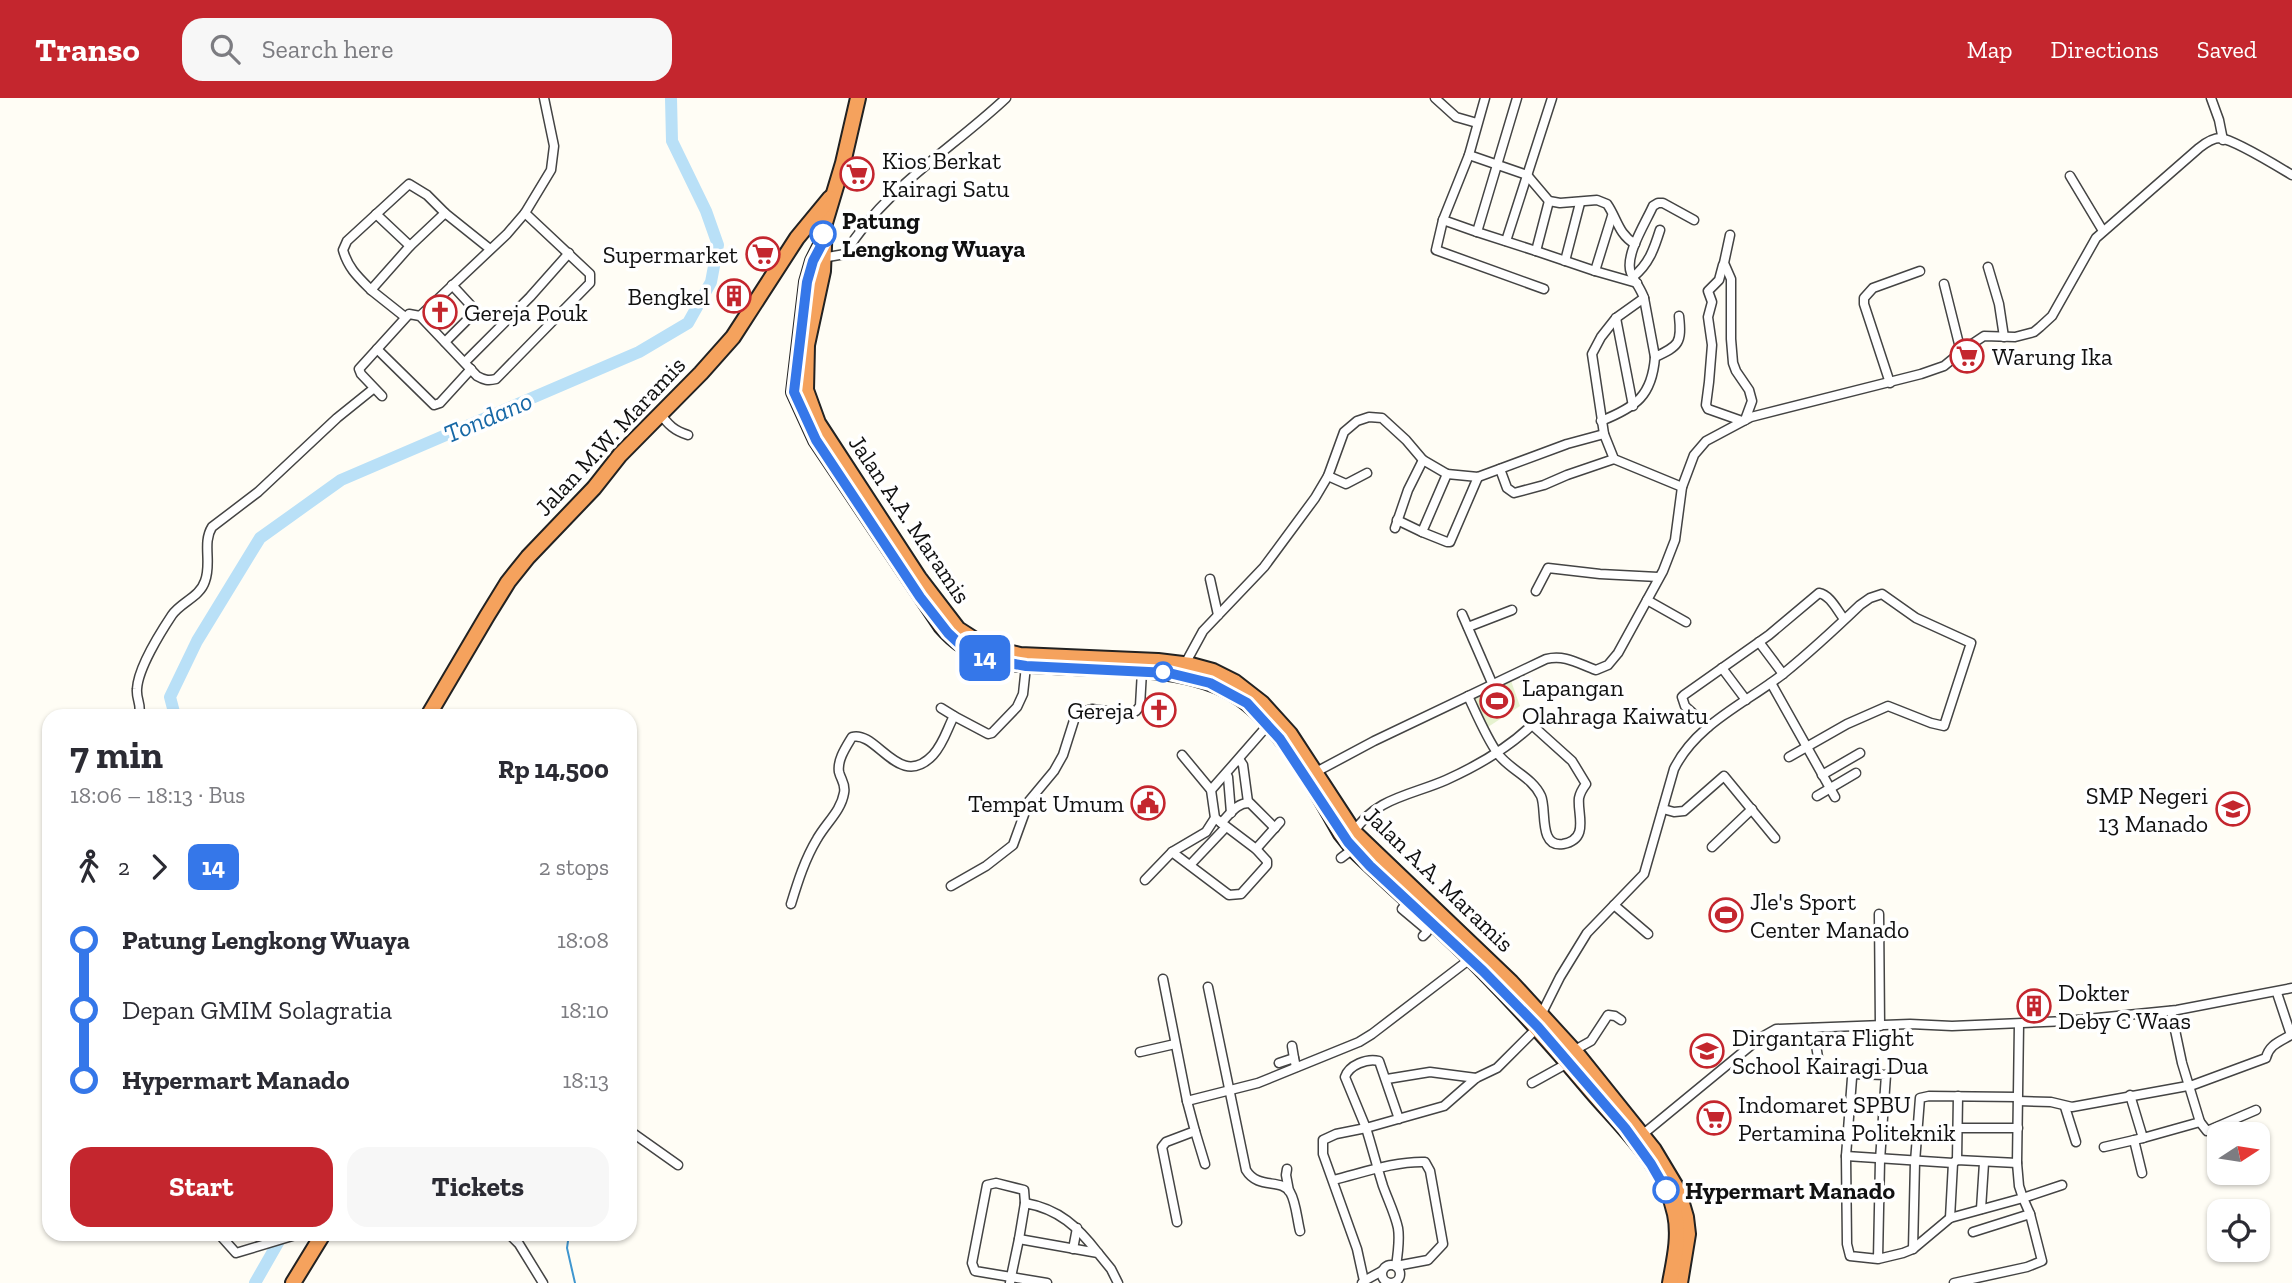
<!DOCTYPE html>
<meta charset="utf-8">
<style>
:root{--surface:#fff;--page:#f7f7f7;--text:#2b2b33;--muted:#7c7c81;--accent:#c4262e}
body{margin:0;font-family:"Zilla Slab",serif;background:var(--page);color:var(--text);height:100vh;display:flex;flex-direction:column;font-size:26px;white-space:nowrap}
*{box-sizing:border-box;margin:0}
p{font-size:23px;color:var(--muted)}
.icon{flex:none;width:38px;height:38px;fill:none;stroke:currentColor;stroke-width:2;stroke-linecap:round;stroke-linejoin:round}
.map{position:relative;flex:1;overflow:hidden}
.side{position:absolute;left:42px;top:611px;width:595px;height:532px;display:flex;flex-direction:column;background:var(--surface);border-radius:21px;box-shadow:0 2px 5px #0004}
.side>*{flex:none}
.badge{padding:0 14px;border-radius:10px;font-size:24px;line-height:46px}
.needle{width:46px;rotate:78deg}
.controls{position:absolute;left:2207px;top:1024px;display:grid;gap:14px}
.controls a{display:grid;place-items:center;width:63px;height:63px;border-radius:14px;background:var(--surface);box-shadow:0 2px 5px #0004;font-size:35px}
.map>.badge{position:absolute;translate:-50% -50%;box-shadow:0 0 0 4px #fff}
.legs{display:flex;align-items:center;gap:10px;height:77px;padding:0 28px;font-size:23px}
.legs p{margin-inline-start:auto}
.head{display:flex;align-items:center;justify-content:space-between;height:119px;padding:0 28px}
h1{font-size:38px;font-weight:800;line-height:52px}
.action{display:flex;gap:14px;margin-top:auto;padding:14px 28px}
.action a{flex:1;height:80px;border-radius:21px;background:var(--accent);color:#fff;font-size:28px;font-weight:800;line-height:80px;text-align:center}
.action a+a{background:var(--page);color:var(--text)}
ul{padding:0 28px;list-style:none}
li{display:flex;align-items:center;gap:24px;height:70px;font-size:26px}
li i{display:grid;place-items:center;width:10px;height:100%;margin:0 9px;background:currentColor}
li i::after{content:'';width:18px;height:18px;margin:-9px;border:5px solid;border-radius:50%;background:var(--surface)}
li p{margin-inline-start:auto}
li:first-child i{background:linear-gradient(#0000 50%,currentColor 0)}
li:last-child i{background:linear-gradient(currentColor 50%,#0000 0)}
header{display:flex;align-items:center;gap:42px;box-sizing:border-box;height:98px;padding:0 35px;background:var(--accent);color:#fff}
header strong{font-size:33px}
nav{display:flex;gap:38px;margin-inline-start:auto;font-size:24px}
.search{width:490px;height:63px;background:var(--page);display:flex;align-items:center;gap:18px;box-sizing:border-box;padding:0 24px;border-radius:21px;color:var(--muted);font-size:26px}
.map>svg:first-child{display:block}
.pitch{fill:#e6f2cf}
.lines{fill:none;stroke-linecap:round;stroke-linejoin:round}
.stream{stroke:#3f96cf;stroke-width:2}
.river{stroke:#b9e0f7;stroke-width:12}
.street-casing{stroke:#444;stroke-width:11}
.highway-casing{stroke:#222;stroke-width:18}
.street{stroke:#fff;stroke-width:8}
.highway{stroke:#f5a25d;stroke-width:14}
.line-1-casing{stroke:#fff;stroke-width:16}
.line-1{stroke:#3577e9;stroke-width:10}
.stop-1-dot{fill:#fff;stroke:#3577e9;stroke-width:3.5}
.labels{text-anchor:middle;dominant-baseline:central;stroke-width:7;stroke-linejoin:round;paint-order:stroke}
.poi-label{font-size:24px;fill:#111;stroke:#fff;text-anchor:start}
.stop-label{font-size:24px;font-weight:bold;fill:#111;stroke:#fff;text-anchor:start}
.street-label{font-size:24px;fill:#111;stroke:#fff}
.water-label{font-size:26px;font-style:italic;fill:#1768a6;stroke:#fff}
</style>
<header>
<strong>Transo</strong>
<div class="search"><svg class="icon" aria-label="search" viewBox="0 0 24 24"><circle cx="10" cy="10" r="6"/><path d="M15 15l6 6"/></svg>Search here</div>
<nav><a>Map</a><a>Directions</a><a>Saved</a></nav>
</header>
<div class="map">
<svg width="2292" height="1185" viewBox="0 0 2292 1185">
<rect width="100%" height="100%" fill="#fffdf5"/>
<path class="pitch" d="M 1510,580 L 1520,608 L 1488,629 L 1472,599 Z"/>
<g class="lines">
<path class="stream" d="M 569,1136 L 567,1150 L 575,1185"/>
<g class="river">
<path d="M 175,618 L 170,599 L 197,543 L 260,440 L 341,382 L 639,254 L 688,225 L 711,184 L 718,147 L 706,113 L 672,43 L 671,0"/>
<path d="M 255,1185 L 283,1136"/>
</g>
<defs>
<g id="street">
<path d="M 1435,0 L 1456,19 L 1477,25"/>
<path d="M 1485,0 L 1469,57 L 1443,122 L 1477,134 L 1517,0"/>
<path d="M 2211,0 L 2219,22 L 2223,42"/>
<path d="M 1469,57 L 1527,77 L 1549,103 L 1560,105 L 1597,102 L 1607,106 C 1617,120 1618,136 1635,146"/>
<path d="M 2070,78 L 2103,133"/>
<path d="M 376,116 L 410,148"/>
<path d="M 1443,122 L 1436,152 L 1544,191"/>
<path d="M 1477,134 L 1536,153 L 1549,103"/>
<path d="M 1730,137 L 1724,165 L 1731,181 L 1731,241 L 1733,265 L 1736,273 L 1749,292 L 1752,303 L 1745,322"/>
<path d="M 1506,143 L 1552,0"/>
<path d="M 1536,153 L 1595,173 L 1637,185"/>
<path d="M 822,160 L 845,156 C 884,90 952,51 1006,0"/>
<path d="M 1565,163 L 1580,105"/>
<path d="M 1723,167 L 1719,182 L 1708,193 L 1712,204 L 1708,219 L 1712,247 L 1709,284 L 1706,307 L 1708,311 L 1742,323"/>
<path d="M 1988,169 L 1999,206 L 2004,239"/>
<path d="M 1595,173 L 1612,118"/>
<path d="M 1633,179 C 1649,166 1654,151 1660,132"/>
<path d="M 1944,186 L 1961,254"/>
<path d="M 371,192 C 358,179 348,170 343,152 L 347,143 L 409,86 L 427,97 L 445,115"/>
<path d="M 1644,200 L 1655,259 C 1679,248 1682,245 1679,218"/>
<path d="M 420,218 L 507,136 L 525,115 L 551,72 L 554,48 L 544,0"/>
<path d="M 405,219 L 371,192 L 410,148 L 445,115 L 490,151"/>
<path d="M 1616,220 L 1633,308"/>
<path d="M 445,244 L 476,213 L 452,187"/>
<path d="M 377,251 L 434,307 L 440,305 L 471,271"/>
<path d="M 465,264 L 530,199 L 569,155"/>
<path d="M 1890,285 L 1864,206 L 1864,200 L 1873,190 L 1920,173"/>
<path d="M 382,298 L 361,276 L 359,271 L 409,216 L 420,218 L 477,278 C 484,282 488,283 496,281 L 590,185 L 590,176 L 525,115"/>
<path d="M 660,315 C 668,327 675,333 688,337"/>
<path d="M 1601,323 C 1636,309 1652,298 1655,259"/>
<path d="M 1500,371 L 1507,390 L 1514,395 L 1544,387 L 1567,377 L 1614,361"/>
<path d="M 1447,376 L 1478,379 L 1567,346 L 1604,336"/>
<path d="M 1328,378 L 1346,386 L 1367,375"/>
<path d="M 1682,389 L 1614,361 L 1604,336 L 1592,256 L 1601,239 L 1616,220 L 1644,200 C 1641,191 1635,184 1631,175 C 1624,158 1646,124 1653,108 L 1658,105 L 1663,105 L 1694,122"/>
<path d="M 1397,422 L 1422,434"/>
<path d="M 1395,430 L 1408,392 L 1423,362 L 1447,376 L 1422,434 L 1447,444 L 1450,444 L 1478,379"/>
<path d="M 1210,481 L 1218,517"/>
<path d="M 1536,493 L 1548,470 L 1600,476 L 1658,479"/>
<path d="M 1647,502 L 1686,524"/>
<path d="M 1462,516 L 1492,585"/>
<path d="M 1468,529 L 1512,512"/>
<path d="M 1759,544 L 1783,576"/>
<path d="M 1185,566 L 1203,533 L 1264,469 L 1315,400 L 1328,378 L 1344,334 L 1357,323 L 1369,319 L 1382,320 L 1406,342 L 1423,362"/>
<path d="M 1722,570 L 1746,602"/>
<path d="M 1771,585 L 1835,699"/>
<path d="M 941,610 L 954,618"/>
<path d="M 139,618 C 142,606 136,602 137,591 C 138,571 160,535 172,517 C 181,504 200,499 205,483 C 212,465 202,445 212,429 L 258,394 L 337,320 L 373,291"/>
<path d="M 1708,629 L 1685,608 L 1682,599 L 1684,597 L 1769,537 L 1819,495 C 1830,497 1837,512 1844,521"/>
<path d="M 1239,661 L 1243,667 L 1248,704"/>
<path d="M 1316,674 L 1374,643 L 1546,561 C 1565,556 1579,566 1596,572 L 1608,567 L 1618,555 L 1663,473 L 1675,442 L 1682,389 L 1694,357 L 1706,343 L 1751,319 L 1921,276 L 1944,268 L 1966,250 L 1984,238 L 2015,239 L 2034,234 L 2040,229 L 2052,218 L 2096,140 L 2199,50 C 2204,46 2213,40 2220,40 C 2235,42 2277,68 2292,77"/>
<path d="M 1226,676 L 1228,679 L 1231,715"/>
<path d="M 1822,677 L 1860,655"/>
<path d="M 1211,692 L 1268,627"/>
<path d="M 1817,698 L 1856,675"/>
<path d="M 1663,711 L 1674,714 L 1684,713 L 1724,678 L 1775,740"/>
<path d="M 1221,725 C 1230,716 1237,704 1250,705 L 1275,730"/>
<path d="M 1354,734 C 1375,700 1412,697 1446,682 C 1477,668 1507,651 1532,627 L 1572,663 L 1586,686 C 1583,690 1580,695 1579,700 C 1577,716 1590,741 1563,746 C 1538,750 1547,711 1541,698 C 1532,679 1510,672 1498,656 C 1486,639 1477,617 1468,598"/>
<path d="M 1712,749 L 1752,711"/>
<path d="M 1256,751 L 1280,724"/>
<path d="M 1172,754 L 1229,797 L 1241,796 L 1267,767 L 1267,763 L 1256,751 L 1215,720"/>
<path d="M 1341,760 L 1353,751"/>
<path d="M 1190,767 L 1226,729"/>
<path d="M 1145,782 L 1172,754 L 1206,734 L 1215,720 L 1211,692 L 1182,657"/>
<path d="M 951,788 L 986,768 L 1013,747 L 1029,703 L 1054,673 L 1063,657 L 1076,616 L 1092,611 L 1128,616 L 1136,613 L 1140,608 L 1142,573"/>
<path d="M 1409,802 L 1402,811 L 1427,832 L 1427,834 L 1423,838"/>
<path d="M 791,806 C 798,783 805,761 817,741 C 826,725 841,713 844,695 C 846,686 841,682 839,674 C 837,662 846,649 852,639 C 877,632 899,693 933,657 C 944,645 947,631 954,618 L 988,636 L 992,635 L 1017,609 L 1023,596 L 1026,568"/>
<path d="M 1614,807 L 1648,836"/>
<path d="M 1879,816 L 1880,928"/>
<path d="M 1163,881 L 1187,1003"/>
<path d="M 1208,889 L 1246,1072 C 1258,1092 1281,1080 1290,1094 C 1296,1104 1297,1121 1300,1133"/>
<path d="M 1541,917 L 1560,879 L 1587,835 L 1644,776 L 1674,671 C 1696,626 1746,605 1783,576 C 1810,554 1836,530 1860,507 L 1870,500 L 1882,496 L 1916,520 L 1971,545 L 1944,628 L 1931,625 L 1888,608 L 1847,626 L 1789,659"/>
<path d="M 1813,930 L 1819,965"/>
<path d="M 1292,948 L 1294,960"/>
<path d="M 1573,953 L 1591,943 L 1608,917 L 1615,918 L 1621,922"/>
<path d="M 1140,954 L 1175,946"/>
<path d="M 1279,965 L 1294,960 L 1296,969"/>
<path d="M 1387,981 L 1430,974 L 1476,980"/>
<path d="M 1532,985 L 1568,965"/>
<path d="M 2130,997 L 2143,1040 L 2200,1024 L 2182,965 L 2171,913"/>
<path d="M 2018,1003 L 2051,1004 L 2072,1009 L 2193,987 L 2266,960 C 2269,947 2279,944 2291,937 L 2277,895"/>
<path d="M 2065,1009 L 2076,1044"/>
<path d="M 1399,1021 L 1379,963 C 1367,960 1349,967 1345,979 L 1366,1030 L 1444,1008 L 1476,980 L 1497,970 L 1538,929"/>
<path d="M 2200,1024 L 2207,1033 L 2256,1012"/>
<path d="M 1959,1030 L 2018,1030"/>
<path d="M 630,1033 L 678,1067"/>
<path d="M 1195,1033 L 1205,1066"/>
<path d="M 1642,1037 L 1760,940 L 1776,931 L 1910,926 L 1952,928 L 2067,923 L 2177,912 L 2292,890"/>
<path d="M 2134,1042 L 2142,1075"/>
<path d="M 2104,1049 L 2143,1040"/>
<path d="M 1846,1058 L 1953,1065 L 1957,1062 L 2017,1065"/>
<path d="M 1957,1062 L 1958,998"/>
<path d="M 1287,1071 L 1286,1077 L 1289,1093"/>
<path d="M 1333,1082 C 1362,1075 1395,1063 1425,1064 L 1430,1073 L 1443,1146 L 1428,1162 L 1396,1168 C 1398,1155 1400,1142 1398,1130 C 1395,1116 1388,1102 1383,1088 C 1377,1069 1372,1049 1366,1030 L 1336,1036 L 1323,1042 L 1323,1056 L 1357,1151 L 1364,1183 L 1362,1185"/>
<path d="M 1025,1105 L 1024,1092 L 996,1085 L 987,1087 L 972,1165 L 975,1173 L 1011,1179 L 1019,1141 L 1098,1155 L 1111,1171 L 1118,1185"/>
<path d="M 1981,1111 L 1984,1065"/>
<path d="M 2030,1116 L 2023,1100 L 2062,1087"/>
<path d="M 1950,1120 L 1953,1065"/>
<path d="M 1177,1124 L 1162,1049 L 1166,1044 L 1195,1033 L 1187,1003 L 1258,985 L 1359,944 L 1372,936 L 1470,861"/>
<path d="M 219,1136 L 236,1155 L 299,1136"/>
<path d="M 509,1136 L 519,1146 L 543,1185"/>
<path d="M 1019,1141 L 1025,1105 C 1059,1111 1078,1129 1098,1155"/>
<path d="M 1073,1151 L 1077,1130"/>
<path d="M 1913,1151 L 1915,1064 L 1920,1000 L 1929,998 L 2017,999"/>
<path d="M 1878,1161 L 1880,1062 L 1886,977 L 1854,976 L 1852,980 L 1846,1058 L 1847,1146 L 1850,1158 L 1878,1161 L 1903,1155 L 1913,1151 L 1950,1120 L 2023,1100 L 2019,1088 L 2017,1065 L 2019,926"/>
<circle cx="1391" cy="1176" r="9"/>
<path d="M 1364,1183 L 1382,1173"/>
<path d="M 1010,1185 L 1011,1179 L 1047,1185"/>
<path d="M 1954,1185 L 2027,1169 L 2042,1163 L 2030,1116 L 1973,1134"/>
</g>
<g id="highway">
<path d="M 858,0 L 843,65 L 825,125 L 823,173 L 807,247 L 806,292 L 818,325 L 919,480 L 958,531 L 986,549 L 1020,557 L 1158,563 L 1191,567 L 1213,573 L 1235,584 L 1262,605 L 1290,636 L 1354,734 L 1511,884 L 1577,956 L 1654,1052 L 1678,1092 L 1686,1119 L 1688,1136 L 1680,1185"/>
<path d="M 822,145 L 813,163 L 807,184 L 794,294 L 816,342 L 941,528 C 973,565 1007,566 1052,568 C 1114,572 1198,565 1248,606 C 1287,638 1317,694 1341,736 L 1353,751 C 1396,793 1443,832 1485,875 C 1523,914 1558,953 1592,994 C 1623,1030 1665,1068 1675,1116 C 1680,1139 1674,1163 1670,1185"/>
<path d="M 428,618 L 487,518 L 508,484 L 528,459 L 594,390 L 620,357 L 701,275 L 733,239 L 797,140 L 830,100"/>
<path d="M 293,1185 L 323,1136"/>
</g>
</defs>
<use href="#street" class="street-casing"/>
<use href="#highway" class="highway-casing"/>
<use href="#street" class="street"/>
<use href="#highway" class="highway"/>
</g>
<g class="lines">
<defs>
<path id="line-1" d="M 823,136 L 823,144 L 813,163 L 807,184 L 794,294 L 816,342 L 920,499 L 948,535 L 964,550 L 991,562 L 1026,568 L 1169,575 L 1210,585 L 1247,605 L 1280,641 L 1348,744 L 1370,768 L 1483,873 L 1538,929 L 1625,1030 L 1651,1066 L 1666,1092"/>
</defs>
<use href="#line-1" class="line-1-casing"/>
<use href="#line-1" class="line-1"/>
</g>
<defs>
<symbol id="supermarket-ring" viewBox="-11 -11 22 22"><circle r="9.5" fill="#fff" stroke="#c4262e" stroke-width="1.5"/><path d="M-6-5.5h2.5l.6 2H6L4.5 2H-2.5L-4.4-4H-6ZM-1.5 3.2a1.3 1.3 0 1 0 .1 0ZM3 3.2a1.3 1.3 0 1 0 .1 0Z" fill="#c4262e"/></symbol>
<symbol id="building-ring" viewBox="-11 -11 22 22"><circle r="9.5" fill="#fff" stroke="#c4262e" stroke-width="1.5"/><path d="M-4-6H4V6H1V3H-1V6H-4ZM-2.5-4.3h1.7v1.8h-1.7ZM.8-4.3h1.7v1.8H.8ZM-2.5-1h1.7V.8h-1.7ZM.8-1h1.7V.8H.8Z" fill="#c4262e"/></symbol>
<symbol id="church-ring" viewBox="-11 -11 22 22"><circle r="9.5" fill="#fff" stroke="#c4262e" stroke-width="1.5"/><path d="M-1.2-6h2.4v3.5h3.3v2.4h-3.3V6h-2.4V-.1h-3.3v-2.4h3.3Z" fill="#c4262e"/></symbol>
<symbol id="stadium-ring" viewBox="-11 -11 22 22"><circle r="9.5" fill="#fff" stroke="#c4262e" stroke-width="1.5"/><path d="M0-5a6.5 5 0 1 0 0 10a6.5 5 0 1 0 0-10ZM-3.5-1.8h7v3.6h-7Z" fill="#c4262e"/></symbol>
<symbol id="civic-ring" viewBox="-11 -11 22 22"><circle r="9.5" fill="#fff" stroke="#c4262e" stroke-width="1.5"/><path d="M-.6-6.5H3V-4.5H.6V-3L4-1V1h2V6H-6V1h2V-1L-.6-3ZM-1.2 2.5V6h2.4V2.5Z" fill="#c4262e"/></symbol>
<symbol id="school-ring" viewBox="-11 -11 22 22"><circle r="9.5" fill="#fff" stroke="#c4262e" stroke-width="1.5"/><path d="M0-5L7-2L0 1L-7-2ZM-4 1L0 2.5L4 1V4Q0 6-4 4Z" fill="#c4262e"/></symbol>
</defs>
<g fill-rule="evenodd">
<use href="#supermarket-ring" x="838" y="57" width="38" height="38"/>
<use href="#supermarket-ring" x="744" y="137" width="38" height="38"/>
<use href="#building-ring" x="715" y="179" width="38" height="38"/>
<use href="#church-ring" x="421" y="195" width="38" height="38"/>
<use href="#supermarket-ring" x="1948" y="239" width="38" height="38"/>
<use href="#stadium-ring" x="1478" y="584" width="38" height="38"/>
<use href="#church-ring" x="1140" y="593" width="38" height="38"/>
<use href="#civic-ring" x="1129" y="686" width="38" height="38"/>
<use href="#school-ring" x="2214" y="692" width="38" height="38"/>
<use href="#stadium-ring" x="1707" y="798" width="38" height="38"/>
<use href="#building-ring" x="2015" y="889" width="38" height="38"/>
<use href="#school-ring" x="1688" y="934" width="38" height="38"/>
<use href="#supermarket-ring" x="1695" y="1001" width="38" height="38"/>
</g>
<g class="stop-1-dot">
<circle cx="823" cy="136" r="12"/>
<circle cx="1163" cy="574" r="9"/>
<circle cx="1666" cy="1092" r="12"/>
</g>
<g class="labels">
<g class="poi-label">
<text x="882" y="62">Kios Berkat<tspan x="882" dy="28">Kairagi Satu</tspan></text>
<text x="738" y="156" text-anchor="end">Supermarket</text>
<text x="710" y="198" text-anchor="end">Bengkel</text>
<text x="464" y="214">Gereja Pouk</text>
<text x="1992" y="258">Warung Ika</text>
<text x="1522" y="589">Lapangan<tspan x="1522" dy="28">Olahraga Kaiwatu</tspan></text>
<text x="1134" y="612" text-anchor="end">Gereja</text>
<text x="2208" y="697" text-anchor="end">SMP Negeri<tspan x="2208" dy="28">13 Manado</tspan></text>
<text x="1124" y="705" text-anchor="end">Tempat Umum</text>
<text x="1750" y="803">Jle's Sport<tspan x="1750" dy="28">Center Manado</tspan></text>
<text x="2058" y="894">Dokter<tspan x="2058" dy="28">Deby C Waas</tspan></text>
<text x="1732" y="939">Dirgantara Flight<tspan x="1732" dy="28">School Kairagi Dua</tspan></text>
<text x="1738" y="1006">Indomaret SPBU<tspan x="1738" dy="28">Pertamina Politeknik</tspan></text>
</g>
<g class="stop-label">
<text x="842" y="122">Patung<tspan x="842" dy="28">Lengkong Wuaya</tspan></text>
<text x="1685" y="1092">Hypermart Manado</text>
</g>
<g class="street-label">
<text transform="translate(610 338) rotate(-47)">Jalan M.W. Maramis</text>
<text transform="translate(910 421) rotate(56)">Jalan A.A. Maramis</text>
<text transform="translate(1439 781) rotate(44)">Jalan A.A. Maramis</text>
</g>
<g class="water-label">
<text transform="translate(488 319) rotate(-23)">Tondano</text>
</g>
</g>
</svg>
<div class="controls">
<a><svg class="needle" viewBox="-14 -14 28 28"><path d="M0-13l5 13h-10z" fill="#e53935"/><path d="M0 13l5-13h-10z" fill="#7c7c81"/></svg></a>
<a><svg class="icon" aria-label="locate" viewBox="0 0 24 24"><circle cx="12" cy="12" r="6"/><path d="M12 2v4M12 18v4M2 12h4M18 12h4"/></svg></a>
</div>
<b class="badge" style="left:985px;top:560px;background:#3577e9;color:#fff">14</b>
<section class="side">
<div class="head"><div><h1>7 min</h1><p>18:06 – 18:13 · Bus</p></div><b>Rp 14,500</b></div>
<div class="legs"><svg class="icon" aria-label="walk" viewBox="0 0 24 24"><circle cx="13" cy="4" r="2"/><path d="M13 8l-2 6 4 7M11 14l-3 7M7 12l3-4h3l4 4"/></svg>2<svg class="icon" aria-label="forward" viewBox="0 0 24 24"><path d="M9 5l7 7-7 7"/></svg><b class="badge" style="background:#3577e9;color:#fff">14</b><p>2 stops</p></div>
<ul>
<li><i style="color:#3577e9"></i><b>Patung Lengkong Wuaya</b><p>18:08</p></li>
<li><i style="color:#3577e9"></i><span>Depan GMIM Solagratia</span><p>18:10</p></li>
<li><i style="color:#3577e9"></i><b>Hypermart Manado</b><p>18:13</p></li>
</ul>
<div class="action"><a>Start</a><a>Tickets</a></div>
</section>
</div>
